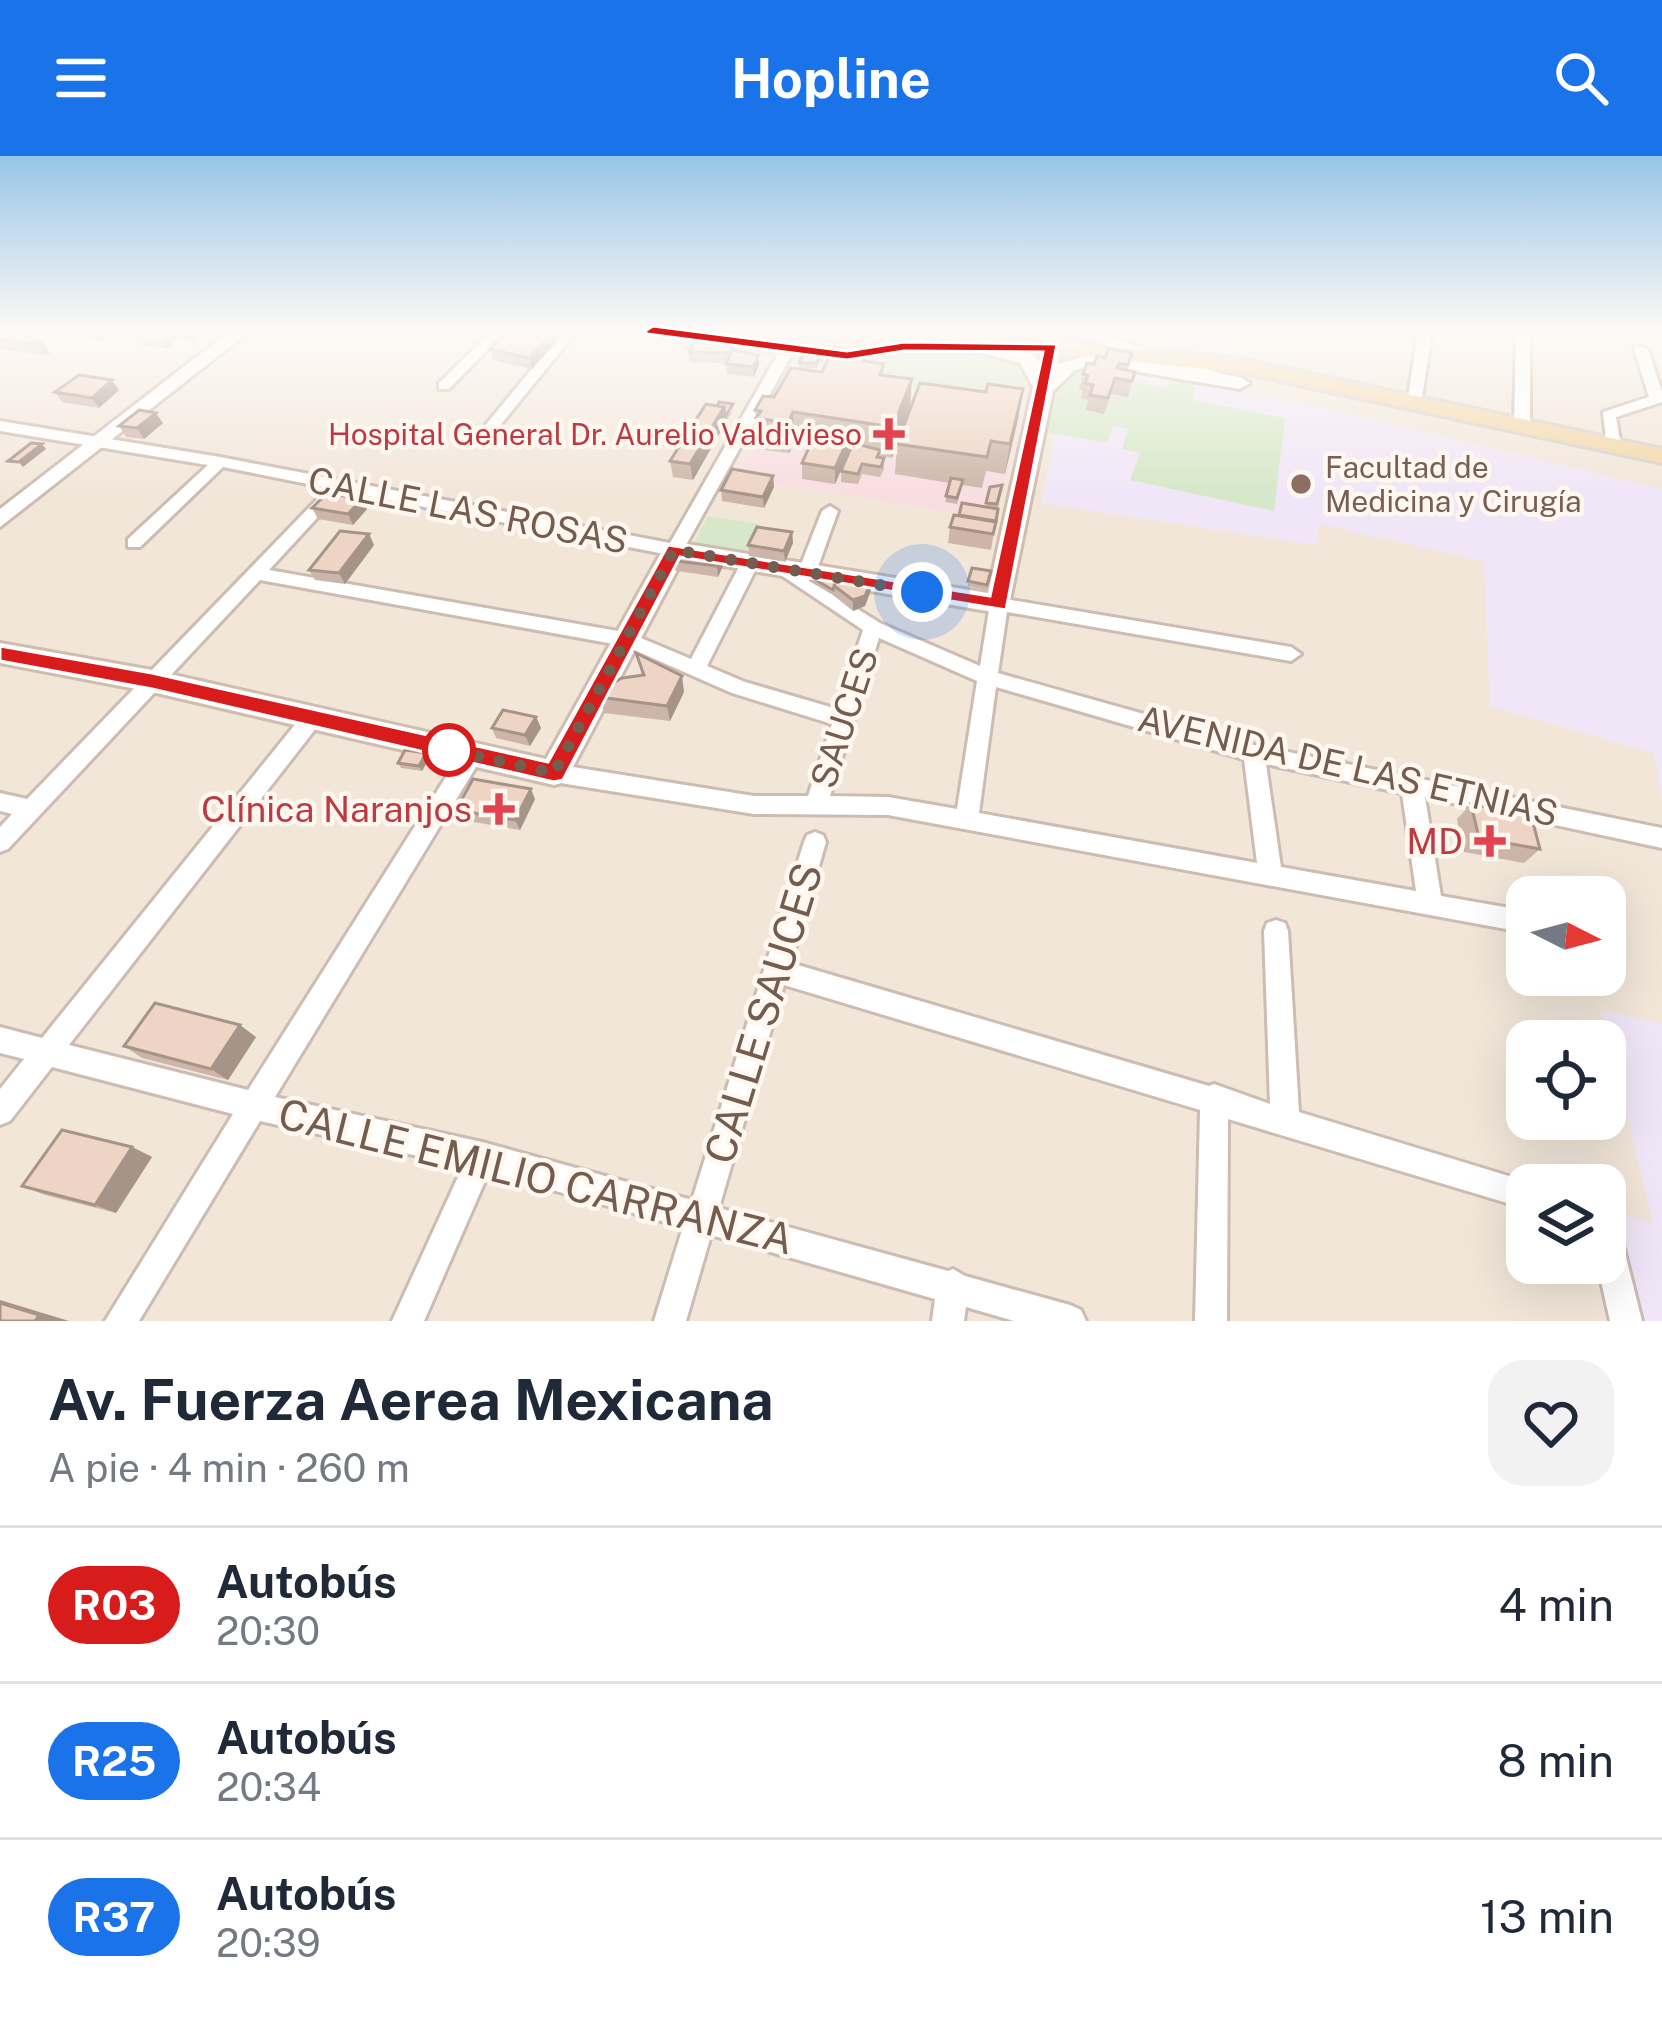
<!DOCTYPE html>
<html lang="es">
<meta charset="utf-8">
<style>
:root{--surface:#fff;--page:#f2f2f3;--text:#1f2937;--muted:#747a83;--line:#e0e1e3;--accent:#1a73e8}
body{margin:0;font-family:"Public Sans",sans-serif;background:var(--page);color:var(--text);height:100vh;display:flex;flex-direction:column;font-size:45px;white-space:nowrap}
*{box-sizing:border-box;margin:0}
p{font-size:39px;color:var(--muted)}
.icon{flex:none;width:66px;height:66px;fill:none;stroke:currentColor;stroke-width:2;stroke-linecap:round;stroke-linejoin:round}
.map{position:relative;height:1165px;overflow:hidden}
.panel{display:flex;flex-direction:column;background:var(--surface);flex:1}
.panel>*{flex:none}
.badge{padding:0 24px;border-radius:39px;font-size:42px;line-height:78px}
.needle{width:78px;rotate:96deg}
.controls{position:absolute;left:1506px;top:720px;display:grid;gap:24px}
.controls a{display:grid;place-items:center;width:120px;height:120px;border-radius:24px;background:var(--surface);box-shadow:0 12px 48px #0002;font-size:60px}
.you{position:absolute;width:60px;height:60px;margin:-30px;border:9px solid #fff;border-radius:50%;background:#1a73e8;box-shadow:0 0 0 18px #1a73e833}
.map>.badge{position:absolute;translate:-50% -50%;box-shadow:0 0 0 6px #fff}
.round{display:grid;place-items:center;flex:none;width:126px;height:126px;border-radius:36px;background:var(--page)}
.summary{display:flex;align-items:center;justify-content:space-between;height:204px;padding:0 48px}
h1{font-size:57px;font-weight:700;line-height:90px}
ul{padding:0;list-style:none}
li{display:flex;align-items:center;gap:36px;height:156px;padding:0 48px;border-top:3px solid var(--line)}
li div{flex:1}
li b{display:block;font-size:45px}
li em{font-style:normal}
li .badge{min-width:132px;font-weight:700;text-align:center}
header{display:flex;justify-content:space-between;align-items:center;height:156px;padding:0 48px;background:var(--accent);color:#fff;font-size:54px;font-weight:700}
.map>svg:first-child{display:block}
.residential{fill:#f2e6d9;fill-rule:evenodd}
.commercial{fill:#fae7df}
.education{fill:#f1e6f7}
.medical{fill:#f8dee1}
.green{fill:#d6e8c9}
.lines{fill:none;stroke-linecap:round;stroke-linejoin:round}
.minor-casing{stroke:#ccbcb1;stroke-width:6}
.tertiary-casing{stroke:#ccbcb1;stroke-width:6}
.secondary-casing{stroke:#cfbdae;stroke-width:6}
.primary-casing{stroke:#d8d1ce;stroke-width:6}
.minor{fill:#fff;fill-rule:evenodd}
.tertiary{fill:#fff;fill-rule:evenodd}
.secondary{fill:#fff;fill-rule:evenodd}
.primary{fill:#f3d7a9;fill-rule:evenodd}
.wall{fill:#cdb6a9}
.shaded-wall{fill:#a79489}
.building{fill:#eed4c4;stroke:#a79489;stroke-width:3}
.line{fill:#d81b1b;stroke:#fff;stroke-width:3}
.walk{stroke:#745c4f;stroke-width:12;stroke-dasharray:0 21.6}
.health-dot{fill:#e0444e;stroke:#fef8f0;stroke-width:4.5}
.education-dot{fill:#8d6e63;stroke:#fef8f0;stroke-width:4.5}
.stop-dot{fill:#fff;stroke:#d81b1b;stroke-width:6}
.labels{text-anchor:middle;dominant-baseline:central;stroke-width:9;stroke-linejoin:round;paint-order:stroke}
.far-health-label{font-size:30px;fill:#be3a42;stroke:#fef8f0;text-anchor:end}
.far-education-label{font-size:30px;fill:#785e54;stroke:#fef8f0;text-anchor:start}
.street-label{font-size:36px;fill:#745c4f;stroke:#fef8f0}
.health-label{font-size:36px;fill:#be3a42;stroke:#fef8f0;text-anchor:end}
.near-street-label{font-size:42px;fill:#745c4f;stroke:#fef8f0}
</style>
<header><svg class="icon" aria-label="menu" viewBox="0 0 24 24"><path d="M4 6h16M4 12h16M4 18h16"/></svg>Hopline<svg class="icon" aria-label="search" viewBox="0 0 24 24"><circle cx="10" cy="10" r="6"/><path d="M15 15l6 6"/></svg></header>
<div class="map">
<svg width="1662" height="1165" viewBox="0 0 1662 1165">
<rect width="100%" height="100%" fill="#fbf4ea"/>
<path class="residential" d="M 0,175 L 1662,175 L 1662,1165 L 0,1165 ZM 1527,741 L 1605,741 L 1605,819 L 1527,819 ZM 1527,885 L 1605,885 L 1605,963 L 1527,963 ZM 1527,1029 L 1605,1029 L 1605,1107 L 1527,1107 Z"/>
<path class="commercial" d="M 0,175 L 202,175 L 178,195 L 99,192 L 81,206 L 0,195 Z"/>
<g class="education">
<path d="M 1125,175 L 1241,175 L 1238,204 L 1121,177 Z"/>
<path d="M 1114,209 L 1339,255 L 1662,333 L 1662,644 L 1654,597 L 1490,550 L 1484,405 L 1320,368 L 1316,389 L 1041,347 L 1056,272 Z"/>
<path d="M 1601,854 L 1662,868 L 1662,1165 L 1638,1165 L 1610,1054 L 1653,1066 Z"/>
</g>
<path class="medical" d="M 802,204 L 840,208 L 886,235 L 1023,256 L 997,364 L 735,321 Z"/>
<g class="green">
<path d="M 899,199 L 1017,203 L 1029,213 L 1023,242 L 1013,246 L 892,229 L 873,211 Z"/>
<path d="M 1089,210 L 1132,214 L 1128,225 L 1168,232 L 1171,223 L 1195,228 L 1193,244 L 1285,262 L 1274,355 L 1130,324 L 1140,297 L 1122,293 L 1128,273 L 1113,270 L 1107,287 L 1048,276 C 1055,245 1055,217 1089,210 Z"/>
<path d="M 708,360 L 759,368 L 745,397 L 693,388 Z"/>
</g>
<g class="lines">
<defs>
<g id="minor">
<path d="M 492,175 L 506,175 L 449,233 L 439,233 L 439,227 Z"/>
<path d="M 563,175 L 577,175 L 489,283 L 479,283 L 479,277 Z"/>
<path d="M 791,175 L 805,175 L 681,398 L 675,400 L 342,335 L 269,414 L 629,477 L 691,503 L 741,407 L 750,401 L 759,407 L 707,510 L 745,526 L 837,553 L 863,474 L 769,411 L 778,405 L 798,416 L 822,355 L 830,350 L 838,355 L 816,416 L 808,422 L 880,467 L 980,510 L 990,448 L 999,442 L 1291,491 L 1301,498 L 1291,505 L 1007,456 L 998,517 L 1254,589 L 1662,672 L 1662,692 L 1425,641 L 1441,740 L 1527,755 L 1527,777 L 888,659 L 754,658 L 554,626 L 546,623 L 543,617 L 546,611 L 554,608 L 754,640 L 808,640 L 832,568 L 732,537 L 625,490 L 260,424 L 8,693 L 0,696 L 0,671 L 12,658 L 0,655 L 0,637 L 27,643 L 328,332 L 223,311 L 140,391 L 128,391 L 128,383 L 208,309 L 0,275 L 0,265 L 220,301 L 670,387 ZM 879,482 L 977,525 L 957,653 L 888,641 L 830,640 ZM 996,531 L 1244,603 L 1257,707 L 979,657 ZM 1266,608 L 1402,637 L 1416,735 L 1281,711 Z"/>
<path d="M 1418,175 L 1432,175 L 1421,248 L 1414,252 L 1407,248 Z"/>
<path d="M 1523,175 L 1530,179 L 1530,271 L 1522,276 L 1514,271 L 1516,179 Z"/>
<path d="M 1636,190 L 1648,193 L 1662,236 L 1662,246 L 1616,261 L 1621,290 L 1619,293 L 1607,293 L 1603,256 L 1649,241 L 1634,193 Z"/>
<path d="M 313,553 L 320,555 L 323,561 L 320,567 L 69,889 L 248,934 L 463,594 L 479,594 L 482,600 L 479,606 L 275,941 L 482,986 L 692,1044 L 804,686 L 807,679 L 815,676 L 823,679 L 826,686 L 791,807 L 1209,930 L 1214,928 L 1270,948 L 1264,775 L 1267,767 L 1276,764 L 1285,767 L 1288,775 L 1299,956 L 1538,1029 L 1527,1029 L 1527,1053 L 1228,963 L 1227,1165 L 1195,1165 L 1200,954 L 784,829 L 719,1052 L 948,1115 L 953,1113 L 965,1120 L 1070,1149 L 1081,1154 L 1086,1165 L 1014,1165 L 966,1151 L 964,1165 L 932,1165 L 935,1143 L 711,1079 L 686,1165 L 654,1165 L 683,1071 L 489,1016 L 424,1165 L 392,1165 L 463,1010 L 260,965 L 139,1165 L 105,1165 L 233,958 L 52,911 L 10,965 L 0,969 L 0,933 L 24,903 L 0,897 L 0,871 L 42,882 L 306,555 Z"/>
<path d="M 1605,1062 L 1616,1066 L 1620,1077 L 1642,1165 L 1610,1165 L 1597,1107 L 1605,1107 Z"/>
</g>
<g id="tertiary">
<path d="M 230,175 L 250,175 L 0,371 L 0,353 Z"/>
<path d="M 1065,175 L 1091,175 L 1249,227 L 1233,231 Z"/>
</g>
<path id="secondary" d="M 1046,175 L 1065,175 L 1058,208 L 1098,197 L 1240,221 L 1250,227 L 1240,233 L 1098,209 L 1075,214 L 1053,235 L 1008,454 L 999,457 L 683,403 L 565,626 L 554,629 L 152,536 L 0,507 L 0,487 L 152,514 L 546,603 L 666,388 L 675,386 L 988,437 L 1033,231 L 1020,207 L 959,191 L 969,185 L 1034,199 L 1039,206 Z"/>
<path id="primary" d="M 642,175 L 700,175 L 846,193 L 904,185 L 1052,185 L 1242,203 L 1662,293 L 1662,307 L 1242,217 L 1052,197 L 904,197 L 846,207 L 652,181 Z"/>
</defs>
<use href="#minor" class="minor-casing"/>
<use href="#tertiary" class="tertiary-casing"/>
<use href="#secondary" class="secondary-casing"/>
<use href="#primary" class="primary-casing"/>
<use href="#minor" class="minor"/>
<use href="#tertiary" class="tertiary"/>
<use href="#secondary" class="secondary"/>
<use href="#primary" class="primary"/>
</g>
<g class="wall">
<path d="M 83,175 L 205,175 L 192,185 L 178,183 L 167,192 L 139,189 L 132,177 L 116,175 L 99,187 L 88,182 Z"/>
<path d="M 719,175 L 779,175 L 777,179 L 743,175 L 740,181 L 720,179 Z"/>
<path d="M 808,175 L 905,175 L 870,176 L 860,188 L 830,188 L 808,182 Z"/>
<path d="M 0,176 L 45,190 L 52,200 L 0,193 Z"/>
<path d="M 559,183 L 532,213 L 493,204 L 490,193 Z"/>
<path d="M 734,190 L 734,194 L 759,209 L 754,221 L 727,218 L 726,207 L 690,206 L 689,196 Z"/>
<path d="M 1132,197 L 1127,214 L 1135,216 L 1128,241 L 1111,238 L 1104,258 L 1086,254 L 1088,244 L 1081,243 L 1083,234 L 1079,234 L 1083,218 L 1094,208 L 1105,202 Z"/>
<path d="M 819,201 L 817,212 L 799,213 L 799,207 Z"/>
<path d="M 866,205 L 884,219 L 910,253 L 1018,263 L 1005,318 L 986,315 L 982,332 L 962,329 L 957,348 L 945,346 L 950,327 L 895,318 L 897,288 L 892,302 L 879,300 L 884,302 L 884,313 L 880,321 L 862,318 L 858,328 L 841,326 L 841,315 L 835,328 L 802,323 L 802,307 L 810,289 L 794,287 L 789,297 L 759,293 L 755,254 L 822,216 Z"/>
<path d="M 119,234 L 99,252 L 62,246 L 55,236 Z"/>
<path d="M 733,254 L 693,324 L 673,321 L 670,305 Z"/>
<path d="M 163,267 L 144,283 L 126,281 L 119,270 Z"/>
<path d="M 773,320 L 774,331 L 764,352 L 722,345 L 721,334 Z"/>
<path d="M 1002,329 L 991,394 L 948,387 L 950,371 L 959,360 L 986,351 L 990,331 Z"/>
<path d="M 362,343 L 367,353 L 353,369 L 318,363 L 312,352 Z"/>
<path d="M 792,376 L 793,387 L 785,406 L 749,400 L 748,389 Z"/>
<path d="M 369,378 L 374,389 L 345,428 L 315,424 L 309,414 Z"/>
<path d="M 722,399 L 723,410 L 718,421 L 671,414 L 669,404 Z"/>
<path d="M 972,412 L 991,415 L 986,434 L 968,430 Z"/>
<path d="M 809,420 L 871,434 L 865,450 L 853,455 L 833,439 L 809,425 Z"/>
<path d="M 636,497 L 684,536 L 670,565 L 604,557 L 599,541 L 642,519 Z"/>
<path d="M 536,561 L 541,572 L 530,590 L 496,582 L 492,572 Z"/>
<path d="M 426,597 L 429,603 L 422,615 L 401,612 L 398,607 Z"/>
<path d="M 535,643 L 520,674 L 462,664 L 456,654 Z"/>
<path d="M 1471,648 L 1540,693 L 1524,707 L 1464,696 L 1457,663 Z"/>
<path d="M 256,881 L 228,924 L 142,902 L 124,890 Z"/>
<path d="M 132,991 L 152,1001 L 116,1057 L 45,1039 L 22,1030 Z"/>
</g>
<g class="shaded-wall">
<path d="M 95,175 L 116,175 L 99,187 L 92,177 Z"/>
<path d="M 157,175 L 173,175 L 178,183 L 167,192 Z"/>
<path d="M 187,175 L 205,175 L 192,185 Z"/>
<path d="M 555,175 L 557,175 L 559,183 L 532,213 L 529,202 Z"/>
<path d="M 860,175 L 870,175 L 860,188 Z"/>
<path d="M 759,199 L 759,209 L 754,221 L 753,211 Z"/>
<path d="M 912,223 L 910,253 L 892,302 L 893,271 Z"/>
<path d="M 112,224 L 119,234 L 99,252 L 92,242 Z"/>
<path d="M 1023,233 L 1018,263 L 1005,318 L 1010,288 Z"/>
<path d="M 724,251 L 726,266 L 693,324 L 690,308 Z"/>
<path d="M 793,256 L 794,287 L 789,297 L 788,267 Z"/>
<path d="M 156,257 L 163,267 L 144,283 L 137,272 Z"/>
<path d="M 849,281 L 848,297 L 835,328 L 835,312 Z"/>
<path d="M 42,288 L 46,293 L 23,311 L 19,306 Z"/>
<path d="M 773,320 L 774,331 L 764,352 L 763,341 Z"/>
<path d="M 362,343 L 367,353 L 353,369 L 348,358 Z"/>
<path d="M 792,376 L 793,387 L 785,406 L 784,395 Z"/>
<path d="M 369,378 L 374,389 L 345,428 L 339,417 Z"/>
<path d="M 722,399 L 723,410 L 718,421 L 717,410 Z"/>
<path d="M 872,424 L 871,434 L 865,450 L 853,455 L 853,444 Z"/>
<path d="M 682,520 L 684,536 L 670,565 L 667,550 Z"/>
<path d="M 536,561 L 541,572 L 530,590 L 525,579 Z"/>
<path d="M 426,597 L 429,603 L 422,615 L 419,610 Z"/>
<path d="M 531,633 L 535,643 L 520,674 L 515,664 Z"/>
<path d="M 240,869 L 256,881 L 228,924 L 211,913 Z"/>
<path d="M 132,991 L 152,1001 L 116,1057 L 95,1049 Z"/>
<path d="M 0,1144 L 69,1165 L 35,1165 L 0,1147 Z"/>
</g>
<g class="building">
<path d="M 3,175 L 18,175 L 45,190 L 0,183 L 0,176 Z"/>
<path d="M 507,175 L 555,175 L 529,202 L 490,193 Z"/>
<path d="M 694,186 L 734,190 L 730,197 L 689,196 Z"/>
<path d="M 834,191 L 866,198 L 863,205 L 884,208 L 880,219 L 912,223 L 893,271 L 793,256 L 788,267 L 756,262 L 761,255 L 755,254 L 763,240 L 774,241 L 791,212 L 822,216 Z"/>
<path d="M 1108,193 L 1132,197 L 1128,209 L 1119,207 L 1117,212 L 1135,216 L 1132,225 L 1115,222 L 1108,242 L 1090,239 L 1093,229 L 1085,227 L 1088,219 L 1083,218 L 1087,207 L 1094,208 L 1097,200 L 1105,202 Z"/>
<path d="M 732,194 L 759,199 L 753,211 L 726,208 Z"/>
<path d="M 803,199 L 819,201 L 817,207 L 799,207 Z"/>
<path d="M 79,219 L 112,224 L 92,242 L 55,236 Z"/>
<path d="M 920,227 L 986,236 L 988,228 L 1023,233 L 1010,288 L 991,285 L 987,301 L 897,288 Z"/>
<path d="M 719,246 L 733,248 L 725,261 L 724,251 L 717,250 Z"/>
<path d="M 706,248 L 724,251 L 690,308 L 670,305 Z"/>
<path d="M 139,254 L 156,257 L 137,272 L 119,270 Z"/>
<path d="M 816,276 L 849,281 L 835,312 L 802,307 Z"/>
<path d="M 31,287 L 42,288 L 19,306 L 8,305 Z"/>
<path d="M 853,287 L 880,294 L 877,301 L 884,302 L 881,311 L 862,308 L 858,318 L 841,315 Z"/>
<path d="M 732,313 L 773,320 L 763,341 L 721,334 Z"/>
<path d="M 951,322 L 963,324 L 957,342 L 946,340 Z"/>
<path d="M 1002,329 L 997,348 L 986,347 L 990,331 Z"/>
<path d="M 327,337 L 362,343 L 348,358 L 312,352 Z"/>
<path d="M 962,347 L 998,353 L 996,365 L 959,359 Z"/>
<path d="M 954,359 L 996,366 L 993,378 L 950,371 Z"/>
<path d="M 757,371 L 792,376 L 784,395 L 748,389 Z"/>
<path d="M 340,375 L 369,378 L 339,417 L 309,414 Z"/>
<path d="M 675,393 L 722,399 L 717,410 L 669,404 Z"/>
<path d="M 972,412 L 991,415 L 987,429 L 968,425 Z"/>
<path d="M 838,417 L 872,424 L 865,440 L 853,444 L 833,429 Z"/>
<path d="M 809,420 L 836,422 L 833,434 Z"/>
<path d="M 636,497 L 682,520 L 667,550 L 599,541 L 605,531 L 622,522 L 644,519 Z"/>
<path d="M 503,554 L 536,561 L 525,579 L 492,572 Z"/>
<path d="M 405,594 L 426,597 L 419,610 L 398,607 Z"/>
<path d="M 473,623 L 531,633 L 515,664 L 456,654 Z"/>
<path d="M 1471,648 L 1531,659 L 1540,693 L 1479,682 Z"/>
<path d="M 155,847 L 240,869 L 211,913 L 124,890 Z"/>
<path d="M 62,974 L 132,991 L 95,1049 L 22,1030 Z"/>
<path d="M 0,1147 L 39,1159 L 35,1165 L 0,1165 Z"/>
</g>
<linearGradient id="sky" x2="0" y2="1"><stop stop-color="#98c5e6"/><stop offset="0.52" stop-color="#fdfaf6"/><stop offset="1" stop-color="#fdfaf6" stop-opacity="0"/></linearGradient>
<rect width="1662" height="338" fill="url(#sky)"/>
<path class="line" d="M 653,170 L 847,195 L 904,186 L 1057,188 L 1006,454 L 680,401 L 563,624 L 554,626 L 152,533 L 0,505 L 0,490 L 152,517 L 548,606 L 668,389 L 990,440 L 1043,196 L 904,195 L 847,204 L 647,178 L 645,175 Z"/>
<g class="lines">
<path class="walk" d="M 449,594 L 432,590 L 554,617 L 674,394 L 922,436"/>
</g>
<g class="health-dot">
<path d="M883 260h12v12h12v12h-12v12h-12v-12h-12v-12h12z"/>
<path d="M493 635h12v12h12v12h-12v12h-12v-12h-12v-12h12z"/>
<path d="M1484 667h12v12h12v12h-12v12h-12v-12h-12v-12h12z"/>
</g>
<circle class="education-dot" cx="1301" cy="328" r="12"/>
<circle class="stop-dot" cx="449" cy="594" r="24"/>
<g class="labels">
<g class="far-health-label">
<text x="862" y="278">Hospital General Dr. Aurelio Valdivieso</text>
</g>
<g class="far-education-label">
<text x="1325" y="311">Facultad de<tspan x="1325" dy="34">Medicina y Cirugía</tspan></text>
</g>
<g class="street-label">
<text transform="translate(468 354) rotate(11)">CALLE LAS ROSAS</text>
<text transform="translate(844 562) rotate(-72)">SAUCES</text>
<text transform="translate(1348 610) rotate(13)">AVENIDA DE LAS ETNIAS</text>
</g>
<g class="health-label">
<text x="472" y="653">Clínica Naranjos</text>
<text x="1463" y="685">MD</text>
</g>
<g class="near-street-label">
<text transform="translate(763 857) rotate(-73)">CALLE SAUCES</text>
<text transform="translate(536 1020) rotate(14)">CALLE EMILIO CARRANZA</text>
</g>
</g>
</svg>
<div class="controls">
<a><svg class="needle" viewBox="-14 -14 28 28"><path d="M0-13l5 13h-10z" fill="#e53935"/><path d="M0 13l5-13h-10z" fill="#747a83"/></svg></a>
<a><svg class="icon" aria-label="locate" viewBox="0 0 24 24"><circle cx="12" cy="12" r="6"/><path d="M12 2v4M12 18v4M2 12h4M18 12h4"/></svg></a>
<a><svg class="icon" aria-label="layers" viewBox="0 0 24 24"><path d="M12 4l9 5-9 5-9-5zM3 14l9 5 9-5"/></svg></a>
</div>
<div class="you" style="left:922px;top:436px"></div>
</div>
<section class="panel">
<div class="summary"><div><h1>Av. Fuerza Aerea Mexicana</h1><p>A pie · 4 min · 260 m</p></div><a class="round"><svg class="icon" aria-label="heart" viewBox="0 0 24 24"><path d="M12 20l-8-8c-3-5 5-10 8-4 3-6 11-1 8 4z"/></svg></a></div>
<ul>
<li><span class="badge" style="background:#d81b1b;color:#fff">R03</span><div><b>Autobús</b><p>20:30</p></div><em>4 min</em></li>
<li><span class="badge" style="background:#1a73e8;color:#fff">R25</span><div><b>Autobús</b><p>20:34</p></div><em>8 min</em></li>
<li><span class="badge" style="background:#1a73e8;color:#fff">R37</span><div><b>Autobús</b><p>20:39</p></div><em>13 min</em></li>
</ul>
</section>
